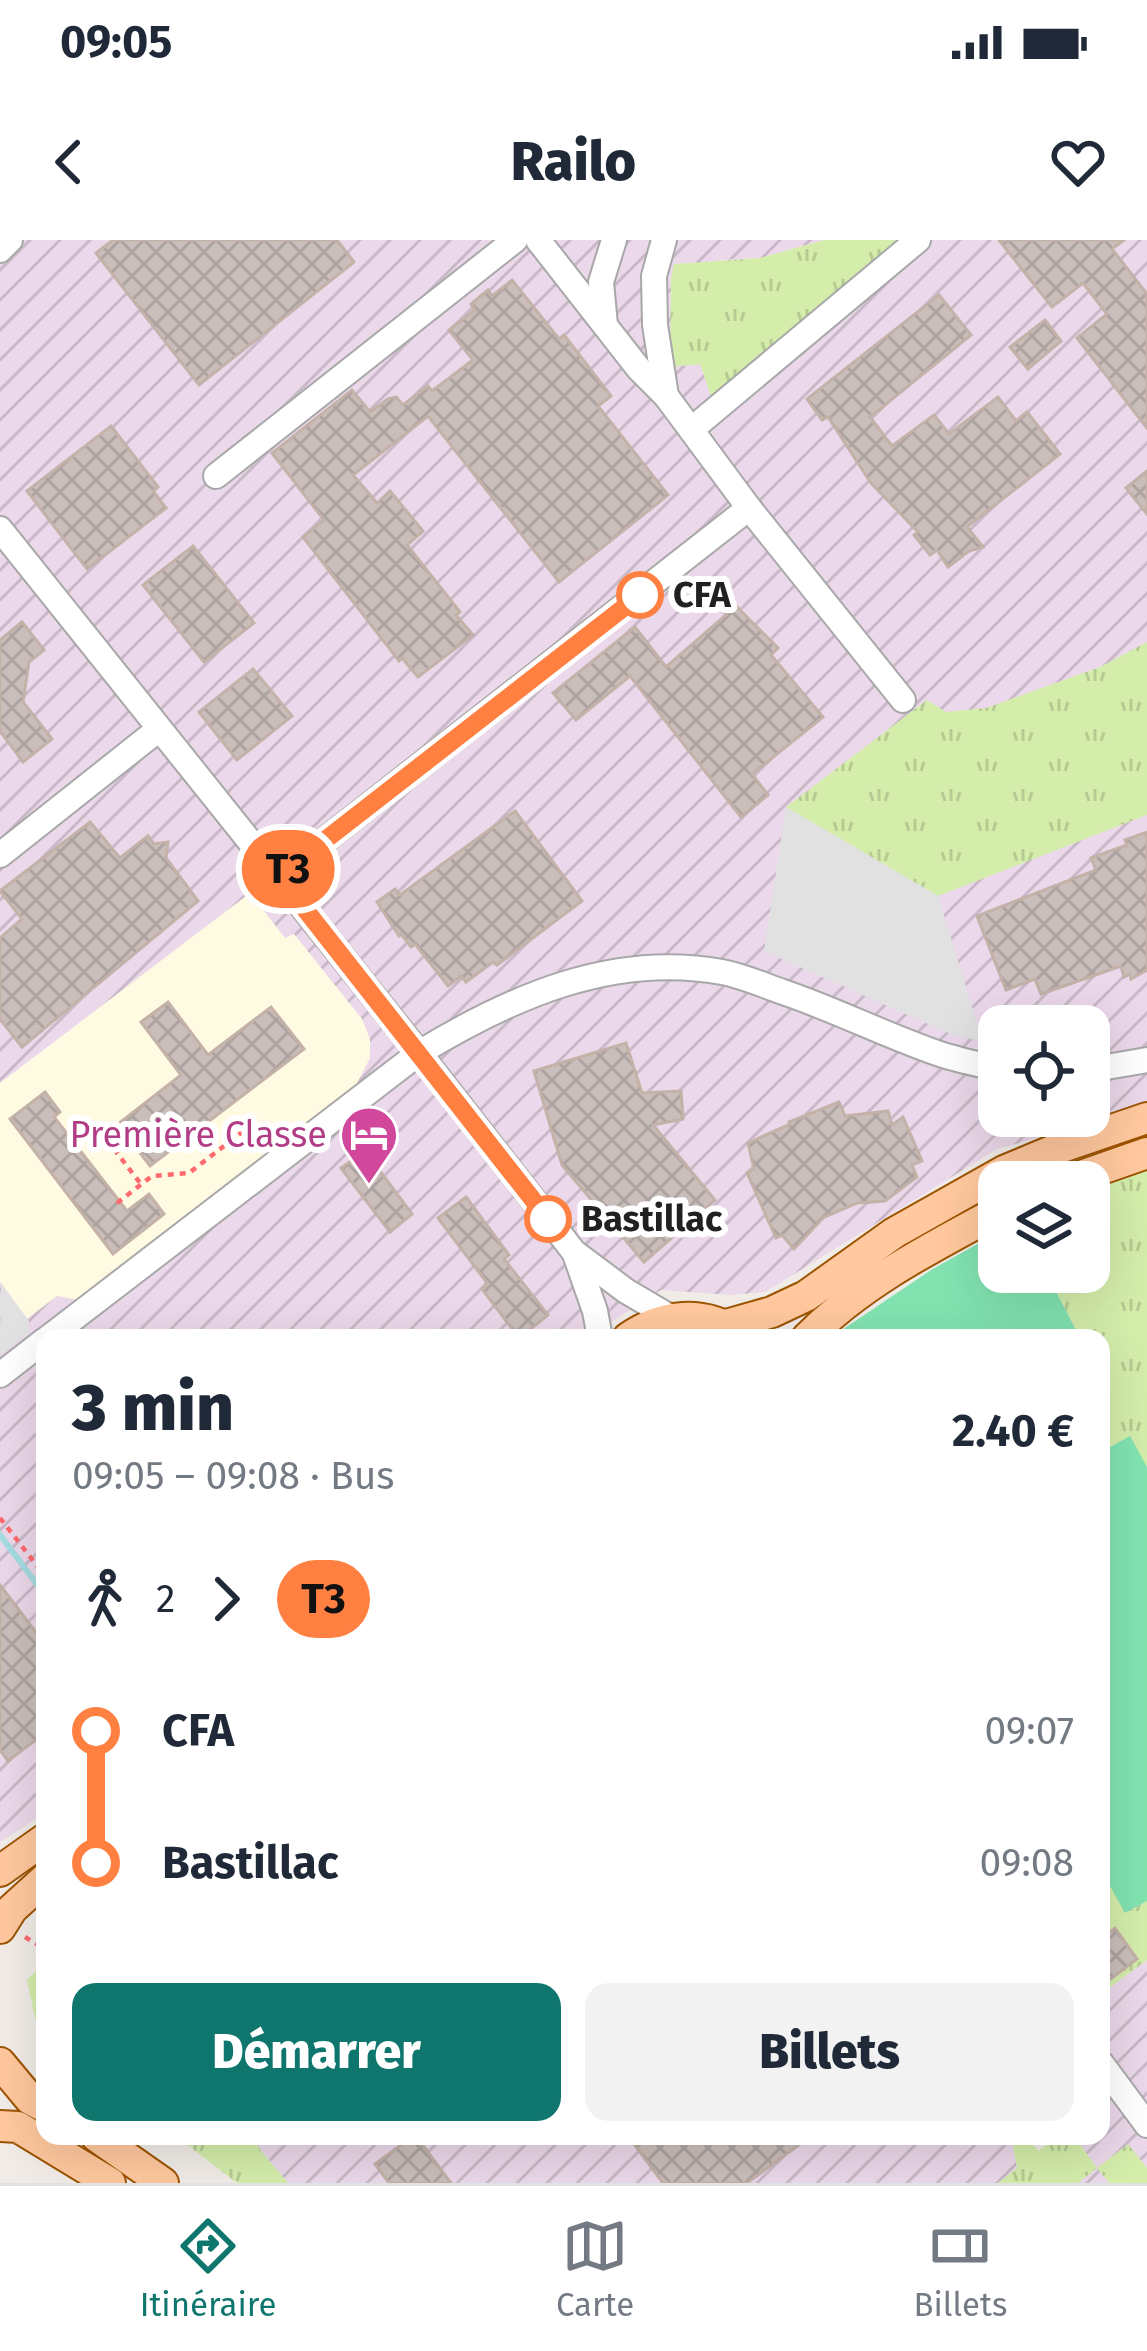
<!DOCTYPE html>
<html lang="fr">
<meta charset="utf-8">
<style>
:root{--surface:#fff;--page:#f2f2f3;--text:#1f2937;--muted:#747a83;--line:#e0e1e3;--accent:#0f766e}
body{margin:0;font-family:"Fira Sans",sans-serif;background:var(--page);color:var(--text);height:100vh;display:flex;flex-direction:column;font-size:45px;white-space:nowrap}
*{box-sizing:border-box;margin:0}
p{font-size:39px;color:var(--muted)}
.icon{flex:none;width:66px;height:66px;fill:none;stroke:currentColor;stroke-width:2;stroke-linecap:round;stroke-linejoin:round}
.map{position:relative;flex:1;overflow:hidden}
.side{position:absolute;left:36px;top:1089px;width:1074px;height:816px;display:flex;flex-direction:column;background:var(--surface);border-radius:24px;box-shadow:0 12px 48px #0002}
.side>*{flex:none}
.badge{padding:0 24px;border-radius:39px;font-size:42px;line-height:78px}
.tools{position:absolute;left:978px;top:765px;display:grid;gap:24px}
.tools a{display:grid;place-items:center;width:132px;height:132px;border-radius:24px;background:var(--surface);box-shadow:0 12px 48px #0002;font-size:60px}
.map>.badge{position:absolute;translate:-50% -50%;box-shadow:0 0 0 6px #fff}
.legs{display:flex;align-items:center;gap:18px;height:132px;padding:0 36px;font-size:39px}
.legs p{margin-inline-start:auto}
.head{display:flex;align-items:center;justify-content:space-between;height:204px;padding:0 36px}
h1{font-size:66px;font-weight:800;line-height:90px}
.cta{display:flex;gap:24px;margin-top:auto;padding:24px 36px}
.cta a{flex:1;height:138px;border-radius:24px;background:var(--accent);color:#fff;font-size:48px;font-weight:800;line-height:138px;text-align:center}
.cta a+a{background:var(--page);color:var(--text)}
ul{padding:0 36px;list-style:none}
li{display:flex;align-items:center;gap:42px;height:132px;font-size:45px}
li i{display:grid;place-items:center;width:18px;height:100%;margin:0 15px;background:currentColor}
li i::after{content:'';width:30px;height:30px;margin:-15px;border:9px solid;border-radius:50%;background:var(--surface)}
li p{margin-inline-start:auto}
li:first-child i{background:linear-gradient(#0000 50%,currentColor 0)}
li:last-child i{background:linear-gradient(currentColor 50%,#0000 0)}
.status{display:flex;justify-content:space-between;align-items:center;height:84px;padding:0 60px;background:var(--surface);direction:ltr}
.status svg{height:33px;fill:currentColor}
header{display:flex;justify-content:space-between;align-items:center;height:156px;padding:0 36px;background:var(--surface);font-size:54px;font-weight:800}
.dock{display:flex;justify-content:space-around;align-items:center;height:168px;border-top:3px solid var(--line);background:var(--surface);font-size:33px;color:var(--muted)}
.dock a{display:grid;justify-items:center;gap:6px}
.dock .active{color:var(--accent)}
.map>svg:first-child{display:block}
.industrial{fill:url(#industrial-furrows);fill-rule:evenodd}
.education{fill:#fffbe2}
.grass{fill:url(#grass-tufts)}
.pitch{fill:#82e3b1}
.parking{fill:#e1e1e1}
.lines{fill:none;stroke-linecap:round;stroke-linejoin:round}
.stream{stroke:#a5dbe1;stroke-width:6}
.building{fill:url(#building-cross-hatch);stroke:#c4b1a8;stroke-width:3}
.minor-casing{stroke:#a8a8a8;stroke-width:28}
.major-casing{stroke:#9d5400;stroke-width:34}
.path{stroke:#ff6a6e;stroke-width:4.5;stroke-dasharray:6 6;stroke-linecap:butt}
.minor{stroke:#fff;stroke-width:24}
.major{stroke:#ffc89e;stroke-width:30}
.line-1-casing{stroke:#fff;stroke-width:27}
.line-1{stroke:#ff8040;stroke-width:18}
.stop-1-dot{fill:#fff;stroke:#ff8040;stroke-width:6}
.labels{text-anchor:middle;dominant-baseline:central;stroke-width:12;stroke-linejoin:round;paint-order:stroke}
.stop-label{font-size:36px;font-weight:bold;fill:#212121;stroke:#fff;text-anchor:start}
.hotel-label{font-size:36px;fill:#b23c85;stroke:#fff;text-anchor:end}
</style>
<div class="status"><b>09:05</b><svg viewBox="0 0 49 12"><path d="M0 12V9h3v3zM5 12V6h3v6zM10 12V3h3v9zM15 12V0h3v12zM26 1h20v11H26zM47 4h2v5h-2z"/></svg></div>
<header><svg class="icon" aria-label="back" viewBox="0 0 24 24"><path d="M15 5l-7 7 7 7"/></svg>Railo<svg class="icon" aria-label="heart" viewBox="0 0 24 24"><path d="M12 20l-8-8c-3-5 5-10 8-4 3-6 11-1 8 4z"/></svg></header>
<div class="map">
<svg width="1147" height="1943" viewBox="0 0 1147 1943">
<defs>
<pattern id="industrial-furrows" width="10" height="10" patternUnits="userSpaceOnUse" patternTransform="scale(3)"><rect width="10" height="10" fill="#ebd8ea"/><path d="M-1 1l2-2M0 10L10 0M9 11l2-2" fill="none" stroke="#c9b9c8"/></pattern>
<pattern id="grass-tufts" width="24" height="20" patternUnits="userSpaceOnUse" patternTransform="scale(3)"><rect width="24" height="20" fill="#d4edab"/><path d="M3 7l-1-3M5 7V3M7 7l1-3M15 17l-1-3M17 17v-4M19 17l1-3" fill="none" stroke="#b6cb93"/></pattern>
<pattern id="building-cross-hatch" width="8" height="8" patternUnits="userSpaceOnUse" patternTransform="scale(3)"><rect width="8" height="8" fill="#cabeba"/><path d="M0 0l8 8M0 8l8-8" fill="none" stroke="#ada3a0"/></pattern>
</defs>
<rect width="100%" height="100%" fill="#f1ece7"/>
<g class="industrial">
<path d="M 0,0 L 824,0 L 760,18 L 718,20 L 671,127 L 700,124 L 907,0 L 1147,0 L 1147,868 L 997,909 L 765,1052 L 731,1055 L 661,1050 L 586,1098 L 45,1098 L 45,1573 L 0,1602 ZM 999,786 L 1089,786 L 1089,876 L 999,876 Z"/>
<path d="M 1147,1720 L 1147,1943 L 1078,1943 L 1097,1928 L 1074,1896 L 1101,1896 L 1101,1754 Z"/>
<path d="M 249,1896 L 1011,1896 L 1017,1928 L 998,1943 L 288,1943 Z"/>
</g>
<path class="education" d="M 250,653 L 285,698 L 294,694 L 362,779 L 370,799 L 370,818 L 353,851 L 79,1060 L 57,1056 L 27,1079 L 0,1042 L 0,843 Z"/>
<g class="grass">
<path d="M 824,0 L 907,0 L 712,159 L 700,124 L 670,127 L 671,38 L 674,24 L 760,18 Z"/>
<path d="M 1147,402 L 1147,575 L 938,656 L 786,567 L 927,460 L 946,472 L 986,468 L 1100,427 Z"/>
<path d="M 1147,930 L 1147,1720 L 1101,1754 L 1101,1098 L 1080,1098 L 1046,1032 L 1089,1032 L 1089,950 L 1123,936 Z"/>
<path d="M 45,1722 L 45,1796 L 35,1778 L 27,1740 Z"/>
<path d="M 176,1896 L 249,1896 L 288,1943 L 237,1943 Z"/>
<path d="M 1011,1896 L 1027,1896 L 1038,1911 L 1060,1896 L 1074,1896 L 1097,1928 L 1128,1904 L 1147,1928 L 1147,1943 L 1109,1943 L 1097,1928 L 1078,1943 L 998,1943 L 1017,1928 Z"/>
</g>
<g class="pitch">
<path d="M 999,992 L 999,1032 L 1046,1032 L 1080,1098 L 830,1098 L 931,1030 Z"/>
<path d="M 1130,1196 L 1147,1227 L 1147,1661 L 1125,1673 L 1101,1630 L 1101,1212 Z"/>
</g>
<g class="parking">
<path d="M 786,567 L 938,656 L 983,802 L 948,793 L 764,711 Z"/>
<path d="M 1,1043 L 29,1081 L 29,1093 L 0,1115 Z"/>
</g>
<g class="lines">
<path class="stream" d="M 0,1295 L 45,1355"/>
</g>
<g class="building">
<path d="M 113,0 L 337,0 L 354,22 L 199,145 L 96,13 Z"/>
<path d="M 999,0 L 1124,0 L 1112,9 L 1147,54 L 1147,188 L 1077,98 L 1107,74 L 1083,43 L 1052,67 Z"/>
<path d="M 512,40 L 559,99 L 564,95 L 611,156 L 598,166 L 668,255 L 559,342 L 428,176 L 353,235 L 377,263 L 390,251 L 423,291 L 407,305 L 460,372 L 456,375 L 473,395 L 418,437 L 402,418 L 399,421 L 303,297 L 324,280 L 272,213 L 352,150 L 370,172 L 388,159 L 396,157 L 403,165 L 428,146 L 432,151 L 473,120 L 449,90 L 475,70 L 471,64 L 488,50 L 492,56 Z"/>
<path d="M 939,55 L 971,95 L 870,177 L 892,206 L 934,175 L 949,194 L 998,157 L 1016,181 L 1027,172 L 1060,214 L 967,287 L 983,307 L 969,311 L 948,327 L 937,310 L 930,315 L 914,295 L 918,292 L 871,243 L 828,177 L 822,180 L 807,159 Z"/>
<path d="M 1045,80 L 1061,101 L 1028,129 L 1010,107 Z"/>
<path d="M 111,186 L 158,247 L 153,251 L 166,268 L 87,329 L 27,251 Z"/>
<path d="M 1147,231 L 1147,274 L 1126,248 Z"/>
<path d="M 193,306 L 254,383 L 204,422 L 143,345 Z"/>
<path d="M 732,362 L 778,408 L 771,415 L 823,477 L 752,534 L 768,555 L 741,577 L 630,436 L 576,480 L 553,453 L 635,387 L 666,427 L 726,375 L 722,370 Z"/>
<path d="M 22,382 L 44,410 L 29,422 L 23,462 L 52,499 L 23,522 L 0,491 L 0,400 Z"/>
<path d="M 253,429 L 292,476 L 237,520 L 199,472 Z"/>
<path d="M 515,571 L 582,661 L 497,725 L 493,722 L 466,742 L 461,736 L 448,746 L 415,704 L 411,707 L 401,694 L 399,696 L 377,662 L 395,649 L 400,655 Z"/>
<path d="M 90,582 L 120,618 L 148,596 L 154,604 L 168,602 L 166,618 L 198,661 L 22,807 L 0,779 L 0,698 L 22,679 L 0,651 Z"/>
<path d="M 1147,592 L 1147,730 L 1131,739 L 1130,734 L 1124,737 L 1121,726 L 1041,754 L 1035,739 L 1006,750 L 977,676 L 1096,630 L 1091,618 L 1127,605 L 1125,600 Z"/>
<path d="M 168,762 L 208,815 L 271,767 L 304,809 L 150,926 L 118,884 L 181,835 L 141,782 Z"/>
<path d="M 626,803 L 642,853 L 681,851 L 683,879 L 653,885 L 715,960 L 644,1022 L 562,925 L 534,831 Z"/>
<path d="M 45,852 L 60,872 L 54,877 L 127,971 L 149,954 L 164,974 L 113,1014 L 10,879 Z"/>
<path d="M 839,862 L 845,876 L 888,871 L 892,885 L 903,877 L 922,921 L 912,925 L 917,937 L 885,961 L 857,963 L 824,977 L 794,1009 L 782,995 L 776,998 L 747,933 L 754,929 L 748,903 L 790,884 L 789,882 Z"/>
<path d="M 365,911 L 412,974 L 390,992 L 341,928 Z"/>
<path d="M 466,957 L 509,1015 L 504,1019 L 548,1075 L 519,1098 L 482,1049 L 487,1043 L 438,978 Z"/>
<path d="M 0,1345 L 45,1404 L 45,1493 L 8,1521 L 0,1510 Z"/>
<path d="M 1115,1688 L 1137,1719 L 1108,1741 L 1101,1732 L 1101,1698 Z"/>
<path d="M 413,1896 L 416,1896 L 451,1943 L 389,1943 L 375,1924 Z"/>
<path d="M 628,1896 L 811,1896 L 747,1943 L 663,1943 Z"/>
</g>
<g class="lines">
<defs>
<g id="minor">
<path d="M 538,0 L 639,129 L 666,156 L 749,268 L 903,460"/>
<path d="M 664,0 L 654,36 L 655,85 L 666,156"/>
<path d="M 0,10 L 10,0"/>
<path d="M 605,85 L 601,42 L 614,0"/>
<path d="M 692,189 L 918,0"/>
<path d="M 216,236 L 515,0"/>
<path d="M 0,289 L 419,813 L 574,1012 L 626,1051 L 672,1078"/>
<path d="M 0,615 L 159,489"/>
<path d="M 279,636 L 749,268"/>
<path d="M 1089,830 L 1147,820"/>
<path d="M 575,1014 L 595,1071 L 600,1098"/>
<path d="M 48,1098 L 419,813 C 511,757 613,712 722,732 C 743,736 763,745 783,752 C 836,770 885,795 937,813 C 957,820 978,824 999,829"/>
<path d="M 0,1135 L 45,1100"/>
<path d="M 1101,1823 L 1147,1885"/>
</g>
<g id="major">
<path d="M 1064,942 L 1147,913"/>
<path d="M 726,1085 L 772,1072 L 806,1056 L 894,993 L 1004,931 L 1059,908 L 1147,878"/>
<path d="M 628,1098 C 663,1074 703,1070 739,1094"/>
<path d="M 807,1098 C 861,1043 932,1007 999,971"/>
<path d="M 0,1631 L 45,1599"/>
<path d="M 0,1688 L 12,1669 L 45,1639"/>
<path d="M 0,1823 L 30,1859 L 45,1867"/>
<path d="M 0,1886 L 18,1887 L 110,1943"/>
<path d="M 96,1896 L 163,1943"/>
</g>
</defs>
<use href="#minor" class="minor-casing"/>
<use href="#major" class="major-casing"/>
<g class="path">
<path d="M 114,909 L 141,944"/>
<path d="M 117,963 L 152,936 L 189,933 L 250,886"/>
<path d="M 0,1278 L 45,1336"/>
<path d="M 25,1697 L 45,1709"/>
</g>
<use href="#minor" class="minor"/>
<use href="#major" class="major"/>
</g>
<g class="lines">
<defs>
<path id="line-1" d="M 548,979 L 279,636 L 640,355"/>
</defs>
<use href="#line-1" class="line-1-casing"/>
<use href="#line-1" class="line-1"/>
</g>
<defs>
<symbol id="hotel-pin" viewBox="-11 -11 22 30"><path d="M0 17L-7.5 6A9.5 9.5 0 1 1 7.5 6Z" fill="#d1479c" stroke="#fff"/><path d="M-6-4.5h1.5V1H6V5H4.5V3h-9V5H-6ZM-4 0a1.8 1.8 0 1 1 3.6 0ZM.5 0V-2.5h3Q6-2.5 6 0Z" fill="#fff"/></symbol>
</defs>
<g fill-rule="evenodd">
<use href="#hotel-pin" x="336" y="862" width="66" height="90"/>
</g>
<g class="stop-1-dot">
<circle cx="640" cy="355" r="21"/>
<circle cx="548" cy="979" r="21"/>
</g>
<g class="labels">
<g class="stop-label">
<text x="673" y="355">CFA</text>
<text x="581" y="979">Bastillac</text>
</g>
<g class="hotel-label">
<text x="327" y="895">Première Classe</text>
</g>
</g>
</svg>
<div class="tools">
<a><svg class="icon" aria-label="locate" viewBox="0 0 24 24"><circle cx="12" cy="12" r="6"/><path d="M12 2v4M12 18v4M2 12h4M18 12h4"/></svg></a>
<a><svg class="icon" aria-label="layers" viewBox="0 0 24 24"><path d="M12 4l9 5-9 5-9-5zM3 14l9 5 9-5"/></svg></a>
</div>
<b class="badge" style="left:288px;top:629px;background:#ff8040;color:#111">T3</b>
<section class="side">
<div class="head"><div><h1>3 min</h1><p>09:05 – 09:08 · Bus</p></div><b>2.40 €</b></div>
<div class="legs"><svg class="icon" aria-label="walk" viewBox="0 0 24 24"><circle cx="13" cy="4" r="2"/><path d="M13 8l-2 6 4 7M11 14l-3 7M7 12l3-4h3l4 4"/></svg>2<svg class="icon" aria-label="forward" viewBox="0 0 24 24"><path d="M9 5l7 7-7 7"/></svg><b class="badge" style="background:#ff8040;color:#111">T3</b></div>
<ul>
<li><i style="color:#ff8040"></i><b>CFA</b><p>09:07</p></li>
<li><i style="color:#ff8040"></i><b>Bastillac</b><p>09:08</p></li>
</ul>
<div class="cta"><a>Démarrer</a><a>Billets</a></div>
</section>
</div>
<nav class="dock">
<a class="active"><svg class="icon" aria-label="directions" viewBox="0 0 24 24"><path d="M12 3l9 9-9 9-9-9zM9 14v-3h6M13 9l2 2-2 2"/></svg>Itinéraire</a>
<a><svg class="icon" aria-label="map" viewBox="0 0 24 24"><path d="M3 6l6-2 6 2 6-2v14l-6 2-6-2-6 2zM9 4v14M15 6v14"/></svg>Carte</a>
<a><svg class="icon" aria-label="tickets" viewBox="0 0 24 24"><path d="M3 7h18v10H3zM15 7v10"/></svg>Billets</a>
</nav>
